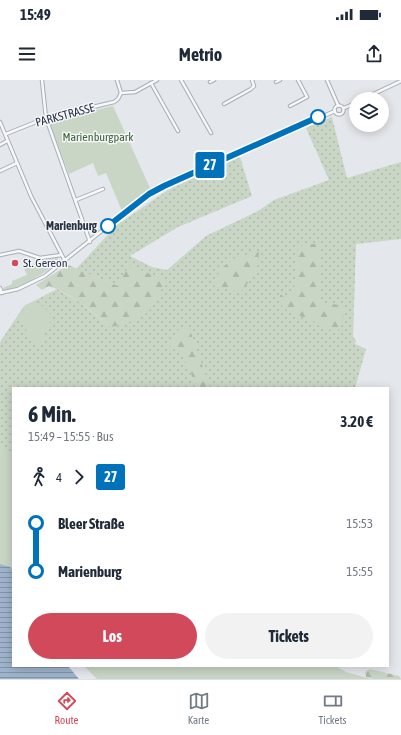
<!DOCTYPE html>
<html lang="de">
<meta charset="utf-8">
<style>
:root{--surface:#fff;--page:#f2f2f3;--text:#1f2937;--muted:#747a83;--line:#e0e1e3;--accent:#d1495b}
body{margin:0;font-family:"Asap Condensed",sans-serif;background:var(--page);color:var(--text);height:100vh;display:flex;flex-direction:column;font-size:15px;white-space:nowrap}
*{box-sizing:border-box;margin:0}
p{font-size:13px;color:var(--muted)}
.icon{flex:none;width:22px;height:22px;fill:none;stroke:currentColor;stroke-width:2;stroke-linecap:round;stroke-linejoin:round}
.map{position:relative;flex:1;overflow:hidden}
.panel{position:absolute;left:12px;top:307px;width:377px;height:280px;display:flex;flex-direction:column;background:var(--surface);border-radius:0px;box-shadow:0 2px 10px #0003}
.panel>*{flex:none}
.badge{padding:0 8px;border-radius:3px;font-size:14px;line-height:26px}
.tools{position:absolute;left:349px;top:12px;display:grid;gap:8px}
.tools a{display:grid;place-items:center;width:40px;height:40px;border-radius:50%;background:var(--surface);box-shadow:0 2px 10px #0003;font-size:20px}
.map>.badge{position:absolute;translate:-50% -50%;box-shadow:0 0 0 2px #fff}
.legs{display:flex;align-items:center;gap:6px;height:44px;padding:0 16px;font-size:13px}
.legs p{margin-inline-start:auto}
.headline{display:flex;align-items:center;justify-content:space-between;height:68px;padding:0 16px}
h1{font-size:22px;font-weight:700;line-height:30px}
.cta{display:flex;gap:8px;margin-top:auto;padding:8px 16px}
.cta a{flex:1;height:46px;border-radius:24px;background:var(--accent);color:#fff;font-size:16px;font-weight:700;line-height:46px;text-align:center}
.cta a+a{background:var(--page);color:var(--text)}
ul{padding:0 16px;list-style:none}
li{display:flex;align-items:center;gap:14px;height:48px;font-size:15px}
li i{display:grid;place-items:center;width:6px;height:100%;margin:0 5px;background:currentColor}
li i::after{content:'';width:10px;height:10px;margin:-5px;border:3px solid;border-radius:50%;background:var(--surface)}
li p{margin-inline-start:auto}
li:first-child i{background:linear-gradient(#0000 50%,currentColor 0)}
li:last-child i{background:linear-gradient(currentColor 50%,#0000 0)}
.status{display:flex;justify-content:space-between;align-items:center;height:28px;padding:0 20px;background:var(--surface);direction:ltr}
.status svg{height:11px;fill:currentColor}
header{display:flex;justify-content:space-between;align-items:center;height:52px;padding:0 16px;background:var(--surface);font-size:18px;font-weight:700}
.tab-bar{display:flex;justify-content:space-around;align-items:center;height:56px;border-top:1px solid var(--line);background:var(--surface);font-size:11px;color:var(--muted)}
.tab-bar a{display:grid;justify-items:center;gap:2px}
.tab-bar .on{color:var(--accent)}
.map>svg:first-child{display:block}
.grass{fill:url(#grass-dots)}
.forest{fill:url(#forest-firs)}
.park{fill:#c9d6c5}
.water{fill:url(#water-rules)}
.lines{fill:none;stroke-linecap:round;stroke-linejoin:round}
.minor-casing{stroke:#a9aeb7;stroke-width:4.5}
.minor{stroke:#f7f8fa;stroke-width:2.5}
.line-1-casing{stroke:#fff;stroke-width:9}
.line-1{stroke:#0072bc;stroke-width:6}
.stop-1-dot{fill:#fff;stroke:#0072bc;stroke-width:2}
.poi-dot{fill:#d1495b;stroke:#f4f6f9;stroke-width:1.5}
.labels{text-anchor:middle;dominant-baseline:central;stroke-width:3;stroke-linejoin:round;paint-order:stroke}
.street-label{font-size:12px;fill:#2b3445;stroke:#f4f6f9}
.park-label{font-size:12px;fill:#3f6138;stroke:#f4f6f9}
.stop-label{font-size:12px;font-weight:bold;fill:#2b3445;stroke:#f4f6f9;text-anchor:end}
.poi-label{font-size:12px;fill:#2b3445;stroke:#f4f6f9;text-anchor:start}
</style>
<div class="status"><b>15:49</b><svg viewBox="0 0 49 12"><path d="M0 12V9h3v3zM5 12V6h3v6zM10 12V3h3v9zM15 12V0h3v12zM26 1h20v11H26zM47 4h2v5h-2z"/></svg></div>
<header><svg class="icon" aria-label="menu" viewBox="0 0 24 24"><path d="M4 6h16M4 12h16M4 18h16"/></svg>Metrio<svg class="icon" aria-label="share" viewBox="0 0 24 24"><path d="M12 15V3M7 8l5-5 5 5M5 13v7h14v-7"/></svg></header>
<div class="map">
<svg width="401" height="599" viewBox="0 0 401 599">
<defs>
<pattern id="grass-dots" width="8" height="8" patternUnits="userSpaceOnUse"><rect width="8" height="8" fill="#c9d6c5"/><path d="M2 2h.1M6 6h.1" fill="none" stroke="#adb8ab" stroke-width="1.8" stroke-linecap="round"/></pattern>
<pattern id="forest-firs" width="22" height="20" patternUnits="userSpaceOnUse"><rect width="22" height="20" fill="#c9d6c5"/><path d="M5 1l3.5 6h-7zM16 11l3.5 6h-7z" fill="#adb8ab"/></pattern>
<pattern id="water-rules" width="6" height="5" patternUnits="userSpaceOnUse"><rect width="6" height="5" fill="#9fb4cc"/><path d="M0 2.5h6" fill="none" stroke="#8293a7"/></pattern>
</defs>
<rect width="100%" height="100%" fill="#e4e7ec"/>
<path class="grass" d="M 332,37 L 347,98 L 401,82 L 401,159 L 356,164 L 353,257 L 356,260 L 355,264 L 366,269 L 355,308 L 13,308 L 13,481 L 0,467 L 0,262 L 24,226 L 57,209 L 78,221 L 111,247 L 118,206 L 76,189 L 117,145 L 168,110 L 240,77 L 252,116 L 178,147 L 130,176 L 152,187 L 167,190 L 206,156 L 258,131 L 274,120 L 329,100 L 306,48 Z"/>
<g class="forest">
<path d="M 305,164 L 319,164 L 320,187 L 319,222 L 345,226 L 346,229 L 337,253 L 283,228 L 280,222 L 280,215 L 293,216 L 298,168 Z"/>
<path d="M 259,172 L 257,190 L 241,212 L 212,205 C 225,180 232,177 259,172 Z"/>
<path d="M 68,185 L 118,206 L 129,185 L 162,199 L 165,203 C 148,236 148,238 111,247 C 92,232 73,214 49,206 L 42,210 L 36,205 Z"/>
<path d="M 184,247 L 191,253 L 210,308 L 195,308 C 192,291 185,274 169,266 L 177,251 Z"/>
<path d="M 370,589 L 399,596 L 401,599 L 373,599 L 366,597 L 365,592 Z"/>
</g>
<g class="park">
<path d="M 113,26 L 150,108 L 122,131 L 106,93 L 98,96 L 93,83 L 69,94 L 49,42 L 51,40 Z"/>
<path d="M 58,178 L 58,183 C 42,194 24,207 4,210 L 3,208 L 12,204 L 12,201 L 27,195 L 24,188 L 43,180 Z"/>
<path d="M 32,223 L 41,225 L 53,236 L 38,269 L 18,237 L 25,225 Z"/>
<path d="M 0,368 L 13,374 L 13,516 L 0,503 Z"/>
<path d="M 84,586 L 336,586 L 346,592 L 371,599 L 97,599 Z"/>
</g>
<path class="water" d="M 0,484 L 10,487 L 13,490 L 13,586 L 68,586 L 79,599 L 0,599 Z"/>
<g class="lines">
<defs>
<g id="minor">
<path d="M 42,0 L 46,38 L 90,162"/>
<path d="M 181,0 L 211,53"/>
<path d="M 327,0 L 338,25"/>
<path d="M 210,2 L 214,0"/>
<path d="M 276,2 L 280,0"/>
<path d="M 151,3 L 178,51"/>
<path d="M 121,13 L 135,12 L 157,0"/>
<path d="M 363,19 L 401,1"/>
<path d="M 224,24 L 251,9 L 254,6 L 252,0"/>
<circle cx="339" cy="30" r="4.5"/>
<path d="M 290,26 L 307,17 L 298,0"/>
<path d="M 344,28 L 356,23"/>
<path d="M 0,42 L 31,116 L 65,181"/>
<path d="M 6,54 L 46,38 L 114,22 L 118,19 L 121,13 L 117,0"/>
<path d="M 0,65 L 7,61"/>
<path d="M 0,91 L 17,83"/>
<path d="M 76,120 L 103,109"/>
<path d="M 0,175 L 19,171 L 40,178 L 61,175"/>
<path d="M 0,208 L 2,213"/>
<path d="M 0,213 L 18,209 L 45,196 L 133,126 L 164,106 L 335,31"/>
</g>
</defs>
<use href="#minor" class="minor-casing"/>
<use href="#minor" class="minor"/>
</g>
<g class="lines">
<defs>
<path id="line-1" d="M 108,146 L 149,114 L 164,106 L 318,37"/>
</defs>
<use href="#line-1" class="line-1-casing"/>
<use href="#line-1" class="line-1"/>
</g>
<g class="stop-1-dot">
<circle cx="318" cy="37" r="7"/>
<circle cx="108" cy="146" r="7"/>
</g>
<circle class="poi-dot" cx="15" cy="183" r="4"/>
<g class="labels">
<g class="street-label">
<text transform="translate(65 35) rotate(-15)">PARKSTRASSE</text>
</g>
<g class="park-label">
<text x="98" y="57">Marienburgpark</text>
</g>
<g class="stop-label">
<text x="97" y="146">Marienburg</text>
</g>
<g class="poi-label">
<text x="23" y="183">St. Gereon</text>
</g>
</g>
</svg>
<div class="tools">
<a><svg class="icon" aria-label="layers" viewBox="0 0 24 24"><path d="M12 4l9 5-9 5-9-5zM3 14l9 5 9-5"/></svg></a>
</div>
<b class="badge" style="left:210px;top:85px;background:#0072bc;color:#fff">27</b>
<section class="panel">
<div class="headline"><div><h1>6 Min.</h1><p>15:49 – 15:55 · Bus</p></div><b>3.20 €</b></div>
<div class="legs"><svg class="icon" aria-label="walk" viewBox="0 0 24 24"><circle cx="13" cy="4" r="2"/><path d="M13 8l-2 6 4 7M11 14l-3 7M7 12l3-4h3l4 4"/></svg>4<svg class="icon" aria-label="forward" viewBox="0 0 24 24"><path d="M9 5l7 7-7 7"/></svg><b class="badge" style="background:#0072bc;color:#fff">27</b></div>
<ul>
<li><i style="color:#0072bc"></i><b>Bleer Straße</b><p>15:53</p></li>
<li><i style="color:#0072bc"></i><b>Marienburg</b><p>15:55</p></li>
</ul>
<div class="cta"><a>Los</a><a>Tickets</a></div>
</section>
</div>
<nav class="tab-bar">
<a class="on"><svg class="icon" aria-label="directions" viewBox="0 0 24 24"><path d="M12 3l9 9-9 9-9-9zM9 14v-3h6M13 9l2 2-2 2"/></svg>Route</a>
<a><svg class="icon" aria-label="map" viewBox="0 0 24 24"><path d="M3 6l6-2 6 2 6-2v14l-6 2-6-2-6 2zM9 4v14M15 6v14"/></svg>Karte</a>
<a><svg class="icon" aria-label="tickets" viewBox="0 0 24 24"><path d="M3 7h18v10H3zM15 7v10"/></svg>Tickets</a>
</nav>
